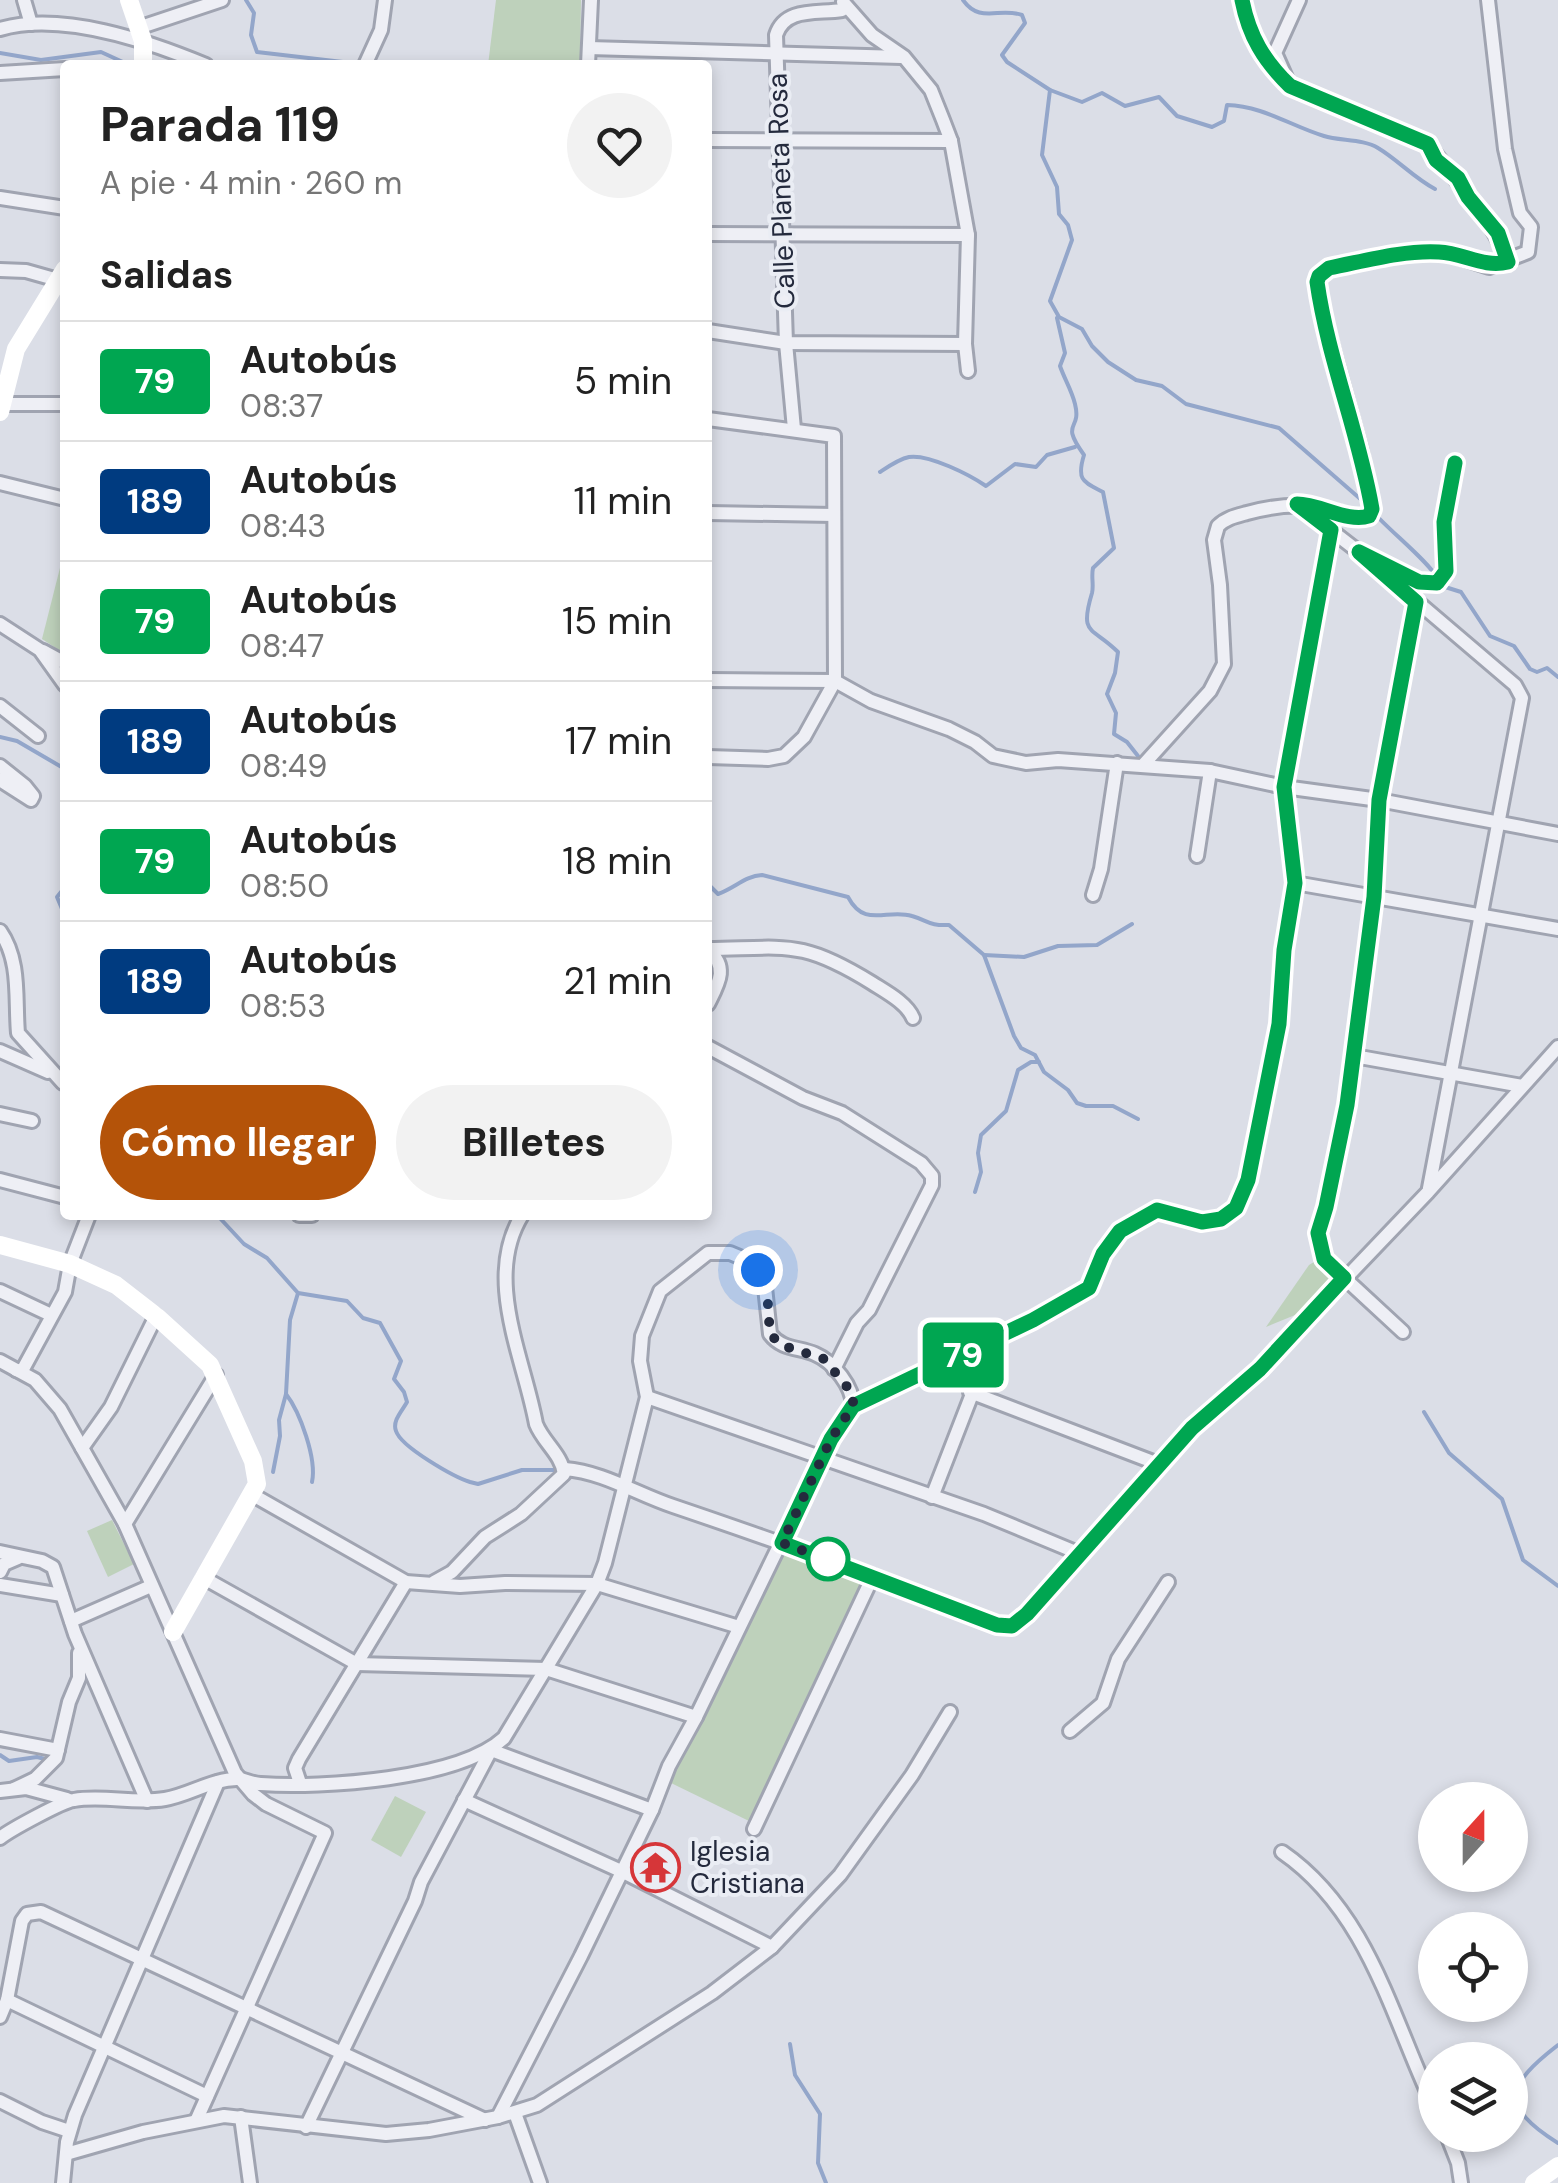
<!DOCTYPE html>
<html lang="es">
<meta charset="utf-8">
<style>
:root{--surface:#fff;--page:#f2f2f2;--text:#222;--muted:#767676;--line:#e0e0e0;--accent:#b45309}
body{margin:0;font-family:"DM Sans",sans-serif;background:var(--page);color:var(--text);height:100vh;display:flex;flex-direction:column;font-size:38px;white-space:nowrap}
*{box-sizing:border-box;margin:0}
p{font-size:32px;color:var(--muted)}
.icon{flex:none;width:55px;height:55px;fill:none;stroke:currentColor;stroke-width:2;stroke-linecap:round;stroke-linejoin:round}
.map{position:relative;flex:1;overflow:hidden}
.details{position:absolute;left:60px;top:60px;width:652px;height:1160px;display:flex;flex-direction:column;background:var(--surface);border-radius:10px;box-shadow:0 5px 15px #0003}
.details>*{flex:none}
.badge{padding:0 20px;border-radius:8px;font-size:35px;line-height:65px}
.needle{width:65px;rotate:21deg}
.fabs{position:absolute;left:1418px;top:1782px;display:grid;gap:20px}
.fabs a{display:grid;place-items:center;width:110px;height:110px;border-radius:50%;background:var(--surface);box-shadow:0 5px 15px #0003;font-size:50px}
.you{position:absolute;width:50px;height:50px;margin:-25px;border:8px solid #fff;border-radius:50%;background:#1a73e8;box-shadow:0 0 0 15px #1a73e833}
.map>.badge{position:absolute;translate:-50% -50%;box-shadow:0 0 0 5px #fff}
h2{padding:0 40px;font-size:38px;line-height:90px}
.round{display:grid;place-items:center;flex:none;width:105px;height:105px;border-radius:52px;background:var(--page)}
.overview{display:flex;align-items:center;justify-content:space-between;height:170px;padding:0 40px}
h1{font-size:48px;font-weight:700;line-height:75px}
.button{display:flex;gap:20px;margin-top:auto;padding:20px 40px}
.button a{flex:1;height:115px;border-radius:60px;background:var(--accent);color:#fff;font-size:40px;font-weight:700;line-height:115px;text-align:center}
.button a+a{background:var(--page);color:var(--text)}
ul{padding:0;list-style:none}
li{display:flex;align-items:center;gap:30px;height:120px;padding:0 40px;border-top:2px solid var(--line)}
li div{flex:1}
li b{display:block;font-size:38px}
li em{font-style:normal}
li .badge{min-width:110px;font-weight:700;text-align:center}
.map>svg:first-child{display:block}
.green{fill:#bed1bb}
.lines{fill:none;stroke-linecap:round;stroke-linejoin:round}
.stream{stroke:#93a6ca;stroke-width:4}
.street-casing{stroke:#a0a4b1;stroke-width:18}
.street{stroke:#eeeff5;stroke-width:12}
.secondary{stroke:#fff;stroke-width:18}
.line-casing{stroke:#fff;stroke-width:22}
.line{stroke:#00a651;stroke-width:15}
.walk{stroke:#242a3d;stroke-width:10;stroke-dasharray:0 18}
.stop-dot{fill:#fff;stroke:#00a651;stroke-width:5}
.labels{text-anchor:middle;dominant-baseline:central;stroke-width:8;stroke-linejoin:round;paint-order:stroke}
.street-label{font-size:28px;fill:#242a3d;stroke:#eaedf4}
.poi-label{font-size:28px;fill:#242a3d;stroke:#eaedf4;text-anchor:start}
</style>
<div class="map">
<svg width="1558" height="2183" viewBox="0 0 1558 2183">
<rect width="100%" height="100%" fill="#dbdee7"/>
<g class="green">
<path d="M 496,0 L 581,0 L 580,65 L 488,65 Z"/>
<path d="M 65,548 L 65,654 L 42,639 Z"/>
<path d="M 1319,1259 L 1338,1275 L 1336,1279 L 1300,1313 L 1266,1327 L 1309,1265 Z"/>
<path d="M 112,1520 L 134,1564 L 108,1577 L 87,1531 Z"/>
<path d="M 786,1550 L 866,1580 L 754,1820 L 749,1821 L 671,1783 L 670,1779 Z"/>
<path d="M 395,1796 L 426,1812 L 401,1857 L 371,1840 Z"/>
</g>
<g class="lines">
<g class="stream">
<path d="M 246,0 L 254,13 L 251,35 L 257,52 L 360,64"/>
<path d="M 963,0 C 980,24 999,7 1022,15 L 1025,23 L 1002,55 L 1007,62 L 1050,90 L 1042,155 L 1057,187 L 1059,214 L 1068,225 L 1072,240 L 1050,301 L 1059,317 L 1082,329 L 1092,346 L 1108,362 L 1136,380 L 1162,386 L 1186,404 L 1279,428 L 1365,503"/>
<path d="M 0,53 L 41,60 L 101,52 L 125,63"/>
<path d="M 1050,90 L 1082,102 L 1102,93 L 1125,106 L 1159,97 L 1177,116 L 1212,127 L 1224,121 L 1227,105 C 1263,106 1291,126 1324,136 C 1340,141 1364,139 1378,148 C 1398,160 1414,178 1435,189"/>
<path d="M 1057,318 L 1065,353 L 1060,366 C 1064,378 1072,391 1075,404 C 1082,432 1059,420 1084,455 C 1076,481 1084,482 1103,492 L 1114,548 L 1093,568 C 1091,577 1094,585 1092,593 C 1079,636 1092,626 1118,652 L 1115,673 L 1107,694 L 1116,713 L 1114,734 L 1127,742 L 1138,756"/>
<path d="M 880,472 C 889,466 899,459 909,457 C 929,454 970,475 986,486 L 1015,464 L 1036,467 L 1047,455 L 1075,447"/>
<path d="M 1375,514 C 1390,531 1430,563 1437,578"/>
<path d="M 1442,586 L 1461,592 L 1490,636 L 1514,646 L 1530,669 L 1537,672 L 1547,668 L 1558,677"/>
<path d="M 0,737 L 17,741 L 65,769"/>
<path d="M 65,840 L 65,847"/>
<path d="M 708,884 L 718,894 C 735,888 745,876 762,875 L 848,897 C 865,929 887,908 912,916 C 929,921 929,926 949,925 L 984,955 L 1014,1036 L 1021,1048 L 1035,1055 L 1044,1072 L 1068,1090 L 1077,1103 L 1086,1106 L 1113,1106 L 1138,1119"/>
<path d="M 65,887 L 57,897 L 65,916"/>
<path d="M 984,955 L 1024,957 L 1058,946 L 1097,945 L 1132,924"/>
<path d="M 975,1192 L 981,1172 L 978,1153 L 981,1135 L 1006,1111 L 1018,1070 L 1031,1062 L 1039,1062"/>
<path d="M 217,1215 L 244,1244 L 267,1258 L 298,1293 L 347,1301 L 363,1318 L 380,1323 L 401,1361 L 394,1379 L 404,1392 L 407,1402 C 402,1411 392,1421 396,1431 C 401,1447 454,1477 470,1482 L 478,1484 L 522,1470 L 555,1470"/>
<path d="M 298,1293 L 290,1320 L 286,1394 C 300,1412 317,1459 312,1482"/>
<path d="M 1424,1412 L 1449,1453 L 1502,1499 L 1523,1560 L 1558,1586"/>
<path d="M 273,1472 L 280,1436 L 279,1420 L 286,1394"/>
<path d="M 0,1755 L 9,1761 L 37,1757 L 45,1759"/>
<path d="M 790,2044 L 795,2075 L 820,2114 L 818,2163 L 826,2183"/>
<path d="M 1558,2045 C 1506,2085 1499,2106 1558,2143"/>
</g>
<defs>
<g id="street">
<path d="M 24,0 L 31,24"/>
<path d="M 1242,0 C 1249,36 1264,61 1290,87 L 1428,144 C 1456,183 1491,215 1508,262"/>
<path d="M 843,2 L 872,35 L 904,57 L 931,90 L 943,120 L 951,141 L 968,235 L 965,344 L 968,371"/>
<path d="M 138,28 L 222,0"/>
<path d="M 0,29 C 62,11 148,41 206,65"/>
<path d="M 589,48 L 901,57"/>
<path d="M 365,65 L 381,30 L 385,0"/>
<path d="M 588,65 L 591,0"/>
<path d="M 0,73 L 65,69"/>
<path d="M 1287,80 L 1275,53 L 1299,0"/>
<path d="M 708,140 L 951,141"/>
<path d="M 0,198 L 65,208"/>
<path d="M 708,234 L 968,235"/>
<path d="M 0,270 L 26,271 L 65,282"/>
<path d="M 708,331 L 786,343 L 965,344"/>
<path d="M 3,404 L 65,404"/>
<path d="M 708,419 L 834,436 L 835,681 L 804,737 L 784,756 L 768,759 L 708,757"/>
<path d="M 794,429 L 786,343 L 776,35 C 785,7 817,14 842,10 L 845,5"/>
<path d="M 0,483 L 65,499"/>
<path d="M 1297,504 L 1359,552 L 1515,685 L 1522,698 L 1429,1188"/>
<path d="M 708,513 L 834,515"/>
<path d="M 1375,560 L 1419,582 L 1437,583 L 1446,571 L 1444,523 L 1455,463"/>
<path d="M 0,624 L 40,650 L 65,685"/>
<path d="M 43,651 L 65,663"/>
<path d="M 708,680 L 835,681 L 871,701 L 949,729 L 975,742 L 993,756 L 1026,763 L 1058,760 L 1210,771 L 1284,787 L 1379,800 L 1558,834"/>
<path d="M 0,706 L 38,736"/>
<path d="M 1144,764 L 1210,691 L 1224,664 L 1220,585 L 1214,540 L 1218,526 C 1226,518 1236,516 1247,513 C 1292,501 1318,504 1360,519 L 1372,512 L 1361,451 L 1319,300 L 1319,276 L 1329,267 L 1415,252 L 1443,252 L 1489,267 L 1528,252 L 1531,227 L 1520,213 L 1505,149 L 1488,0"/>
<path d="M 0,766 L 25,786 L 33,796 L 31,800 L 0,780"/>
<path d="M 1197,856 L 1210,771"/>
<path d="M 1295,883 L 1558,929"/>
<path d="M 1093,895 L 1101,869 L 1117,763"/>
<path d="M 0,931 C 21,961 15,999 18,1033 L 63,1083"/>
<path d="M 708,949 C 787,948 801,939 872,983 C 886,992 907,1003 913,1018"/>
<path d="M 708,950 C 729,967 718,984 708,1004"/>
<path d="M 708,1047 L 803,1098 L 842,1113 L 921,1163 L 932,1176 L 932,1185 L 869,1310 L 857,1323 L 834,1369"/>
<path d="M 0,1051 L 48,1072"/>
<path d="M 1354,1056 L 1522,1086"/>
<path d="M 0,1114 L 32,1121"/>
<path d="M 0,1180 L 65,1197"/>
<path d="M 299,1215 L 312,1215"/>
<path d="M 0,1291 L 51,1315"/>
<path d="M 1403,1332 L 1324,1259 L 1318,1238 L 1347,1105 L 1375,897 L 1379,800 L 1416,602"/>
<path d="M 0,1361 L 35,1380 L 60,1409 L 125,1524 L 235,1773 L 253,1794 L 266,1804 L 325,1833 L 197,2119"/>
<path d="M 16,1370 L 22,1371 L 65,1292 L 70,1264 L 89,1215"/>
<path d="M 970,1392 L 1161,1465"/>
<path d="M 647,1397 L 984,1514 L 1078,1553"/>
<path d="M 82,1448 L 111,1407 L 156,1316"/>
<path d="M 565,1469 C 603,1472 637,1494 673,1506 C 782,1543 891,1581 997,1625 L 1012,1626 L 1027,1614 L 1192,1428 L 1259,1369 L 1428,1192 L 1558,1047"/>
<path d="M 253,1495 L 406,1582 L 460,1586 L 505,1583 L 597,1584 L 739,1627"/>
<path d="M 932,1497 L 993,1340"/>
<path d="M 125,1524 L 216,1375"/>
<path d="M 0,1552 L 42,1561 L 53,1567 L 75,1634 L 147,1801"/>
<path d="M 0,1572 L 4,1564 L 18,1558"/>
<path d="M 204,1578 L 357,1664 L 546,1669 L 696,1717"/>
<path d="M 434,1582 L 452,1572 L 485,1537 L 521,1514 L 564,1474 C 562,1455 543,1442 536,1424 C 524,1358 483,1278 522,1215"/>
<path d="M 0,1585 L 62,1595"/>
<path d="M 71,1621 L 151,1586"/>
<path d="M 1070,1731 L 1103,1703 L 1118,1659 L 1168,1582"/>
<path d="M 0,1739 L 58,1750"/>
<path d="M 300,1783 L 295,1768 L 299,1759 L 406,1582"/>
<path d="M 14,1789 L 35,1779 L 56,1758 L 69,1702 L 79,1678 L 79,1653"/>
<path d="M 0,1791 L 26,1788 L 67,1799"/>
<path d="M 464,1800 L 621,1871 L 772,1947"/>
<path d="M 754,1829 L 873,1576"/>
<path d="M 0,1838 C 10,1830 63,1801 74,1800 C 103,1795 135,1804 165,1799 C 190,1795 213,1778 239,1779 C 246,1780 253,1784 261,1784 C 322,1788 458,1780 504,1738 L 597,1584 L 605,1563 L 647,1397 L 640,1361 L 642,1336 L 660,1291 L 708,1253 L 730,1253 L 742,1258 L 753,1264 L 764,1278 L 770,1334 C 782,1350 799,1347 815,1354 C 834,1362 853,1387 853,1406"/>
<path d="M 1282,1852 C 1369,1912 1392,2019 1435,2109"/>
<path d="M 7,2000 L 207,2096"/>
<path d="M 0,2017 L 7,2000 L 22,1921 L 27,1914 L 41,1912 L 485,2120"/>
<path d="M 0,2101 L 42,2122 L 69,2131"/>
<path d="M 515,2113 L 540,2183"/>
<path d="M 241,2117 L 250,2183"/>
<path d="M 498,2117 L 581,1956 L 652,1810 L 669,1766 L 696,1717 L 831,1439 L 853,1406 L 1033,1321 L 1089,1289 L 1103,1254 L 1120,1231 L 1157,1211 L 1202,1222 L 1221,1219 L 1236,1208 L 1248,1180 L 1279,1024 L 1284,951 L 1295,883 L 1284,787 L 1331,530"/>
<path d="M 306,2127 L 415,1901 L 421,1882 L 491,1750 L 652,1810"/>
<path d="M 1447,2135 L 1458,2163 L 1461,2183"/>
<path d="M 66,2154 L 143,2132 L 224,2116 L 386,2134 L 429,2130 L 498,2117 L 537,2105 L 712,1993 L 772,1947 L 840,1875 L 912,1775 L 950,1712"/>
<path d="M 63,2183 L 67,2142 L 75,2115 L 218,1782"/>
</g>
</defs>
<use href="#street" class="street-casing"/>
<use href="#street" class="street"/>
<g class="secondary">
<path d="M 129,0 L 143,41 L 143,65"/>
<path d="M 0,412 L 16,349 L 65,269"/>
<path d="M 0,1245 L 70,1264 L 116,1285 L 156,1316 L 210,1365 L 253,1461 L 257,1484 L 173,1632"/>
<path d="M 1534,2183 L 1558,2166"/>
</g>
</g>
<g class="lines">
<defs>
<path id="line" d="M 1242,0 C 1249,36 1264,61 1290,86 L 1428,144 L 1436,160 L 1458,178 L 1468,197 L 1498,233 L 1508,262 C 1483,268 1464,253 1439,252 C 1403,250 1365,261 1329,268 L 1319,276 L 1317,282 C 1328,359 1359,433 1372,509 L 1369,516 C 1348,523 1320,504 1297,504 L 1331,530 L 1284,787 L 1295,883 L 1284,950 L 1279,1024 L 1248,1180 L 1236,1208 L 1221,1219 L 1202,1222 L 1157,1210 L 1120,1231 L 1103,1254 L 1089,1288 L 1033,1320 L 853,1406 L 831,1439 L 782,1543 L 997,1625 L 1012,1626 L 1027,1614 L 1192,1428 L 1260,1369 L 1344,1278 L 1324,1259 L 1318,1233 L 1326,1207 L 1347,1105 L 1374,897 L 1379,800 L 1416,602 L 1359,552 L 1419,582 L 1437,583 L 1446,571 L 1444,522 L 1455,463"/>
</defs>
<use href="#line" class="line-casing"/>
<use href="#line" class="line"/>
<path class="walk" d="M 758,1270 L 767,1291 L 770,1334 L 781,1345 L 824,1359 L 853,1394 L 853,1406 L 831,1439 L 782,1543 L 843,1565 L 828,1559"/>
</g>
<defs>
<symbol id="temple-ring" viewBox="-11 -11 22 22"><circle r="9.5" fill="#eaedf4" stroke="#d63639" stroke-width="1.5"/><path d="M0-6L5-2H3V0L6.5 2.5H4V6H1.5V3h-3V6H-4V2.5H-6.5L-3 0V-2H-5Z" fill="#d63639"/></symbol>
</defs>
<g fill-rule="evenodd">
<use href="#temple-ring" x="628" y="1840" width="55" height="55"/>
</g>
<circle class="stop-dot" cx="828" cy="1559" r="20"/>
<g class="labels">
<g class="street-label">
<text transform="translate(781 191) rotate(-92)">Calle Planeta Rosa</text>
</g>
<g class="poi-label">
<text x="690" y="1851">Iglesia<tspan x="690" dy="32">Cristiana</tspan></text>
</g>
</g>
</svg>
<div class="fabs">
<a><svg class="needle" viewBox="-14 -14 28 28"><path d="M0-13l5 13h-10z" fill="#e53935"/><path d="M0 13l5-13h-10z" fill="#767676"/></svg></a>
<a><svg class="icon" aria-label="locate" viewBox="0 0 24 24"><circle cx="12" cy="12" r="6"/><path d="M12 2v4M12 18v4M2 12h4M18 12h4"/></svg></a>
<a><svg class="icon" aria-label="layers" viewBox="0 0 24 24"><path d="M12 4l9 5-9 5-9-5zM3 14l9 5 9-5"/></svg></a>
</div>
<div class="you" style="left:758px;top:1270px"></div>
<b class="badge" style="left:963px;top:1355px;background:#00a651;color:#fff">79</b>
<section class="details">
<div class="overview"><div><h1>Parada 119</h1><p>A pie · 4 min · 260 m</p></div><a class="round"><svg class="icon" aria-label="heart" viewBox="0 0 24 24"><path d="M12 20l-8-8c-3-5 5-10 8-4 3-6 11-1 8 4z"/></svg></a></div>
<h2>Salidas</h2>
<ul>
<li><span class="badge" style="background:#00a651;color:#fff">79</span><div><b>Autobús</b><p>08:37</p></div><em>5 min</em></li>
<li><span class="badge" style="background:#003b80;color:#fff">189</span><div><b>Autobús</b><p>08:43</p></div><em>11 min</em></li>
<li><span class="badge" style="background:#00a651;color:#fff">79</span><div><b>Autobús</b><p>08:47</p></div><em>15 min</em></li>
<li><span class="badge" style="background:#003b80;color:#fff">189</span><div><b>Autobús</b><p>08:49</p></div><em>17 min</em></li>
<li><span class="badge" style="background:#00a651;color:#fff">79</span><div><b>Autobús</b><p>08:50</p></div><em>18 min</em></li>
<li><span class="badge" style="background:#003b80;color:#fff">189</span><div><b>Autobús</b><p>08:53</p></div><em>21 min</em></li>
</ul>
<div class="button"><a>Cómo llegar</a><a>Billetes</a></div>
</section>
</div>
